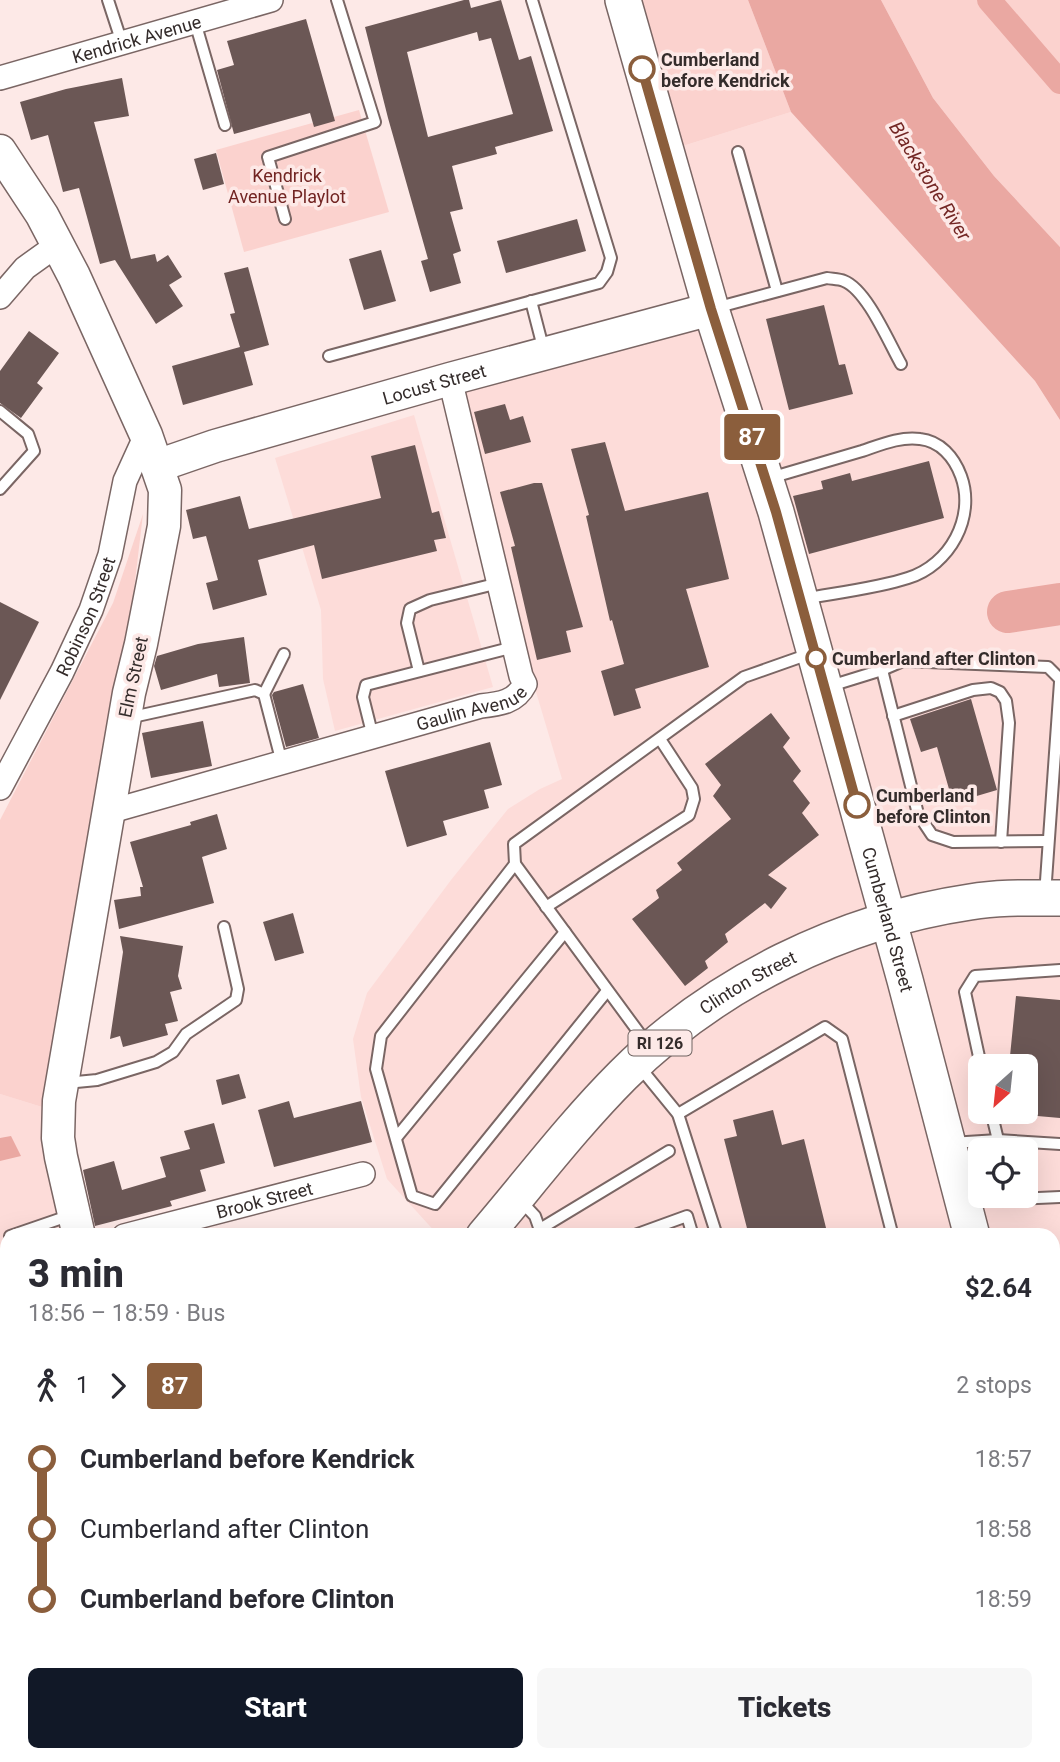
<!DOCTYPE html>
<meta charset="utf-8">
<style>
:root{--surface:#fff;--page:#f7f7f7;--text:#2b2b33;--muted:#7c7c81;--accent:#111827}
body{margin:0;font-family:Roboto,sans-serif;background:var(--page);color:var(--text);height:100vh;display:flex;flex-direction:column;font-size:26px;white-space:nowrap}
*{box-sizing:border-box;margin:0}
p{font-size:23px;color:var(--muted)}
.icon{flex:none;width:38px;height:38px;fill:none;stroke:currentColor;stroke-width:2;stroke-linecap:round;stroke-linejoin:round}
.map{position:relative;flex:1;overflow:hidden}
.sheet{position:absolute;left:0px;top:1228px;width:1060px;height:534px;display:flex;flex-direction:column;background:var(--surface);border-radius:21px 21px 0 0;box-shadow:0 7px 28px #0002}
.sheet>*{flex:none}
.badge{padding:0 14px;border-radius:5px;font-size:24px;line-height:46px}
.needle{width:46px;rotate:207deg}
.tools{position:absolute;left:968px;top:1054px;display:grid;gap:14px}
.tools a{display:grid;place-items:center;width:70px;height:70px;border-radius:10px;background:var(--surface);box-shadow:0 7px 28px #0002;font-size:35px}
.map>.badge{position:absolute;translate:-50% -50%;box-shadow:0 0 0 4px #fff}
.legs{display:flex;align-items:center;gap:10px;height:77px;padding:0 28px;font-size:23px}
.legs p{margin-inline-start:auto}
.headline{display:flex;align-items:center;justify-content:space-between;height:119px;padding:0 28px}
h1{font-size:38px;font-weight:800;line-height:52px}
.primary-button{display:flex;gap:14px;margin-top:auto;padding:14px 28px}
.primary-button a{flex:1;height:80px;border-radius:10px;background:var(--accent);color:#fff;font-size:28px;font-weight:800;line-height:80px;text-align:center}
.primary-button a+a{background:var(--page);color:var(--text)}
ul{padding:0 28px;list-style:none}
li{display:flex;align-items:center;gap:24px;height:70px;font-size:26px}
li i{display:grid;place-items:center;width:10px;height:100%;margin:0 9px;background:currentColor}
li i::after{content:'';width:18px;height:18px;margin:-9px;border:5px solid;border-radius:50%;background:var(--surface)}
li p{margin-inline-start:auto}
li:first-child i{background:linear-gradient(#0000 50%,currentColor 0)}
li:last-child i{background:linear-gradient(currentColor 50%,#0000 0)}
.map>svg:first-child{display:block}
.built{fill:#fddcd9;fill-rule:evenodd}
.green{fill:#fbd2ce}
.water{fill:#eaa8a2}
.lines{fill:none;stroke-linecap:round;stroke-linejoin:round}
.canal{stroke:#eaa8a2;stroke-width:24}
.river{stroke:#eaa8a2;stroke-width:42}
.building{fill:#6b5755;fill-rule:evenodd}
.lane-casing{stroke:#7a6664;stroke-width:14}
.street-casing{stroke:#7a6664;stroke-width:26}
.secondary-casing{stroke:#7a6664;stroke-width:35}
.primary-casing{stroke:#7a6664;stroke-width:38}
.lane{stroke:#fff;stroke-width:10}
.street{stroke:#fff;stroke-width:23}
.secondary{stroke:#fff;stroke-width:32}
.primary{stroke:#fff;stroke-width:35}
.line-1-casing{stroke:#fff;stroke-width:16}
.line-1{stroke:#8b5e3c;stroke-width:10}
.stop-1-dot{fill:#fff;stroke:#8b5e3c;stroke-width:3.5}
.labels{text-anchor:middle;dominant-baseline:central;stroke-width:7;stroke-linejoin:round;paint-order:stroke}
.shield{fill:#fde9e7;stroke:#706563;stroke-width:2}
.shield-label{font-size:16px;font-weight:bold;fill:#342c2b}
.street-label{font-size:18px;fill:#342c2b;stroke:#fde9e7}
.stop-label{font-size:18px;font-weight:bold;fill:#342c2b;stroke:#fde9e7;text-anchor:start}
.park-label{font-size:18px;fill:#722523;stroke:#fde9e7}
.water-label{font-size:19px;font-style:italic;fill:#732624;stroke:#fde9e7}
</style>
<div class="map">
<svg width="1060" height="1762" viewBox="0 0 1060 1762">
<rect width="100%" height="100%" fill="#fde9e7"/>
<g class="built">
<path d="M 791,112 L 1035,381 L 1060,420 L 1060,1580 L 1054,1599 L 1054,1236 L 438,1235 L 387,1179 L 361,1097 L 353,1039 L 367,993 L 451,880 L 508,809 L 540,789 L 562,779 L 450,404 L 446,384 L 707,324 L 670,150 ZM 980,1066 L 1026,1066 L 1026,1111 L 980,1111 ZM 980,1150 L 1026,1150 L 1026,1195 L 980,1195 Z"/>
<path d="M 414,415 L 493,687 L 335,731 L 323,679 L 321,610 L 275,458 Z"/>
<path d="M 0,1094 L 55,1111 L 81,1235 L 7,1236 L 7,1755 L 41,1755 L 35,1762 L 0,1762 Z"/>
</g>
<g class="green">
<path d="M 628,0 L 748,0 L 791,112 L 670,150 Z"/>
<path d="M 881,0 L 1060,0 L 1060,247 L 994,176 L 933,98 Z"/>
<path d="M 359,110 L 389,212 L 244,252 L 216,150 Z"/>
<path d="M 143,514 L 115,749 L 55,1111 L 0,1094 L 0,820 L 113,603 Z"/>
<path d="M 1060,1580 L 1060,1762 L 1053,1762 L 1054,1599 Z"/>
</g>
<g class="water">
<path d="M 748,0 L 881,0 L 933,98 L 994,176 L 1060,247 L 1060,420 L 1035,381 L 791,112 Z"/>
<path d="M 11,1136 L 21,1156 L 0,1161 L 0,1138 Z"/>
</g>
<g class="lines">
<path class="canal" d="M 989,0 L 1060,82"/>
<path class="river" d="M 1008,612 L 1060,604"/>
</g>
<g class="building">
<path d="M 464,0 L 469,0 L 471,8 L 501,0 L 519,60 L 531,56 L 553,131 L 495,147 L 497,154 L 452,166 L 463,209 L 450,212 L 461,251 L 453,254 L 461,283 L 430,292 L 421,261 L 428,259 L 388,118 L 365,27 ZM 477,32 L 479,41 L 491,38 L 513,114 L 428,137 L 407,52 Z"/>
<path d="M 306,19 L 335,121 L 314,127 L 310,113 L 234,134 L 217,70 L 234,65 L 227,41 Z"/>
<path d="M 122,78 L 129,116 L 94,122 L 131,259 L 155,254 L 157,262 L 168,255 L 182,277 L 169,285 L 183,306 L 156,324 L 115,260 L 100,264 L 79,188 L 63,192 L 48,135 L 31,140 L 20,102 L 66,89 Z"/>
<path d="M 216,153 L 224,184 L 203,190 L 194,159 Z"/>
<path d="M 577,219 L 586,251 L 506,273 L 497,241 Z"/>
<path d="M 381,250 L 396,301 L 364,310 L 349,259 Z"/>
<path d="M 248,267 L 269,345 L 244,352 L 253,385 L 183,405 L 172,366 L 240,347 L 230,314 L 235,313 L 224,273 Z"/>
<path d="M 824,305 L 839,365 L 845,364 L 853,394 L 789,410 L 766,319 Z"/>
<path d="M 29,331 L 59,353 L 37,383 L 43,388 L 21,418 L 0,403 L 0,371 Z"/>
<path d="M 505,404 L 510,420 L 523,416 L 531,442 L 485,454 L 474,412 Z"/>
<path d="M 605,442 L 625,511 L 708,492 L 729,579 L 686,589 L 709,667 L 635,689 L 641,708 L 614,716 L 601,671 L 624,664 L 612,620 L 610,621 L 586,516 L 589,515 L 571,449 Z"/>
<path d="M 415,445 L 432,513 L 439,511 L 446,538 L 434,540 L 437,551 L 322,579 L 314,545 L 258,560 L 267,595 L 213,610 L 206,583 L 218,580 L 206,536 L 193,539 L 186,510 L 240,496 L 249,529 L 381,498 L 371,456 Z"/>
<path d="M 929,461 L 944,518 L 809,554 L 793,496 L 823,489 L 821,481 L 850,473 L 852,481 Z"/>
<path d="M 534,483 L 542,483 L 583,627 L 566,631 L 571,652 L 537,660 L 511,547 L 515,546 L 500,492 Z"/>
<path d="M 0,602 L 39,622 L 0,700 Z"/>
<path d="M 244,637 L 250,683 L 219,687 L 217,674 L 161,690 L 154,666 L 157,656 L 198,644 Z"/>
<path d="M 303,684 L 319,738 L 286,747 L 272,695 L 274,692 Z"/>
<path d="M 971,699 L 997,790 L 953,803 L 937,747 L 921,752 L 910,719 Z"/>
<path d="M 771,713 L 790,738 L 783,747 L 801,771 L 793,781 L 810,803 L 802,813 L 819,835 L 768,875 L 787,888 L 771,909 L 765,903 L 725,934 L 728,942 L 705,961 L 708,968 L 685,986 L 632,919 L 659,898 L 656,890 L 682,870 L 677,863 L 731,819 L 713,796 L 721,785 L 705,764 Z"/>
<path d="M 203,721 L 212,766 L 151,778 L 142,733 Z"/>
<path d="M 490,742 L 502,785 L 484,790 L 489,808 L 443,821 L 447,835 L 407,847 L 385,771 Z"/>
<path d="M 217,814 L 227,849 L 202,857 L 214,903 L 119,929 L 114,900 L 141,896 L 140,887 L 143,887 L 130,842 L 191,825 L 190,822 Z"/>
<path d="M 293,913 L 304,953 L 275,961 L 263,922 Z"/>
<path d="M 120,936 L 183,946 L 178,976 L 182,989 L 170,992 L 178,1021 L 165,1024 L 168,1035 L 123,1047 L 120,1036 L 110,1039 L 123,952 Z"/>
<path d="M 1016,996 L 1060,1000 L 1060,1118 L 1026,1115 L 1026,1066 L 1009,1066 Z"/>
<path d="M 239,1074 L 246,1098 L 222,1105 L 216,1080 Z"/>
<path d="M 289,1101 L 294,1118 L 361,1101 L 372,1142 L 274,1167 L 258,1110 Z"/>
<path d="M 773,1110 L 782,1145 L 804,1139 L 828,1236 L 749,1236 L 724,1139 L 737,1136 L 733,1120 Z"/>
<path d="M 214,1123 L 225,1163 L 200,1170 L 206,1191 L 170,1201 L 172,1206 L 95,1226 L 83,1170 L 114,1161 L 122,1190 L 166,1177 L 160,1157 L 190,1149 L 184,1131 Z"/>
</g>
<g class="lines">
<defs>
<g id="lane">
<path d="M 108,0 L 122,43"/>
<path d="M 195,22 L 225,125"/>
<path d="M 738,152 L 777,291"/>
<path d="M 285,219 L 268,157 L 375,122 L 337,0"/>
<path d="M 531,301 L 544,351"/>
<path d="M 715,308 L 827,278 C 832,279 839,279 844,281 C 867,290 889,343 901,364"/>
<path d="M 329,356 L 599,283 L 607,272 L 611,258 L 532,0"/>
<path d="M 0,411 L 28,434 L 34,451 L 0,489"/>
<path d="M 770,478 C 801,469 832,460 862,451 C 880,445 901,436 920,439 C 940,441 954,457 961,476 C 976,517 950,565 908,578 C 878,588 835,593 803,599"/>
<path d="M 882,670 L 918,814 L 932,835 L 953,842 L 1048,841"/>
<path d="M 419,671 L 407,623 L 410,609 L 430,600 L 499,583"/>
<path d="M 827,687 L 882,670 L 903,661 L 1048,667 L 1060,679"/>
<path d="M 264,694 L 284,654"/>
<path d="M 893,716 L 973,690 L 991,688 L 1000,692 L 1006,701 L 1009,723 L 1001,842"/>
<path d="M 128,718 L 255,690 L 264,694 L 282,763"/>
<path d="M 373,737 L 363,697 L 366,685 L 514,647"/>
<path d="M 515,864 L 381,1036 L 376,1069 L 412,1196 L 435,1204 L 607,991"/>
<path d="M 1045,895 L 1060,682"/>
<path d="M 546,907 L 689,815 L 694,799 L 692,788 L 660,739"/>
<path d="M 648,1045 L 515,864 L 514,844 L 744,677 L 812,653"/>
<path d="M 638,1065 L 678,1114 L 717,1236"/>
<path d="M 981,1066 L 965,992 L 975,976 L 1060,970"/>
<path d="M 66,1083 L 97,1080 L 156,1062 L 173,1052 L 186,1034 L 236,1000 L 238,989 L 224,927"/>
<path d="M 991,1111 L 998,1140"/>
<path d="M 678,1114 L 825,1027 L 842,1039 L 892,1233 L 890,1236"/>
<path d="M 396,1138 L 565,932"/>
<path d="M 951,1143 L 998,1140 L 1060,1144"/>
<path d="M 520,1200 L 535,1216 L 541,1233"/>
<path d="M 968,1201 L 1060,1197"/>
<path d="M 540,1229 L 669,1151"/>
<path d="M 10,1236 L 71,1215"/>
<path d="M 632,1236 L 687,1216 L 693,1236"/>
<path d="M 0,1538 L 7,1549"/>
<path d="M 0,1609 L 7,1614"/>
<path d="M 0,1736 L 7,1743"/>
<path d="M 149,1755 L 158,1762"/>
<path d="M 234,1762 L 239,1755"/>
<path d="M 554,1762 L 559,1755"/>
</g>
<g id="street">
<path id="s1" d="M 0,78 L 271,0"/>
<path d="M 0,297 L 25,268 L 57,245"/>
<path id="s2" d="M 0,788 L 62,672 L 91,610 L 110,555 L 125,481 L 146,435"/>
<path id="s3" d="M 108,812 L 481,706 C 500,704 516,702 525,684 L 521,676 L 450,379"/>
<path id="s4" d="M 124,1236 L 363,1174"/>
<path d="M 490,1755 L 499,1762"/>
<path d="M 1044,1755 L 1047,1762"/>
</g>
<g id="secondary">
<path d="M 0,151 L 42,215 L 74,276 L 146,435 L 165,490 L 164,526 L 141,644 L 129,693 L 59,1101 L 58,1138 L 61,1157 L 79,1236"/>
<path id="s5" d="M 157,466 L 215,446 L 450,379 L 711,309"/>
<path d="M 671,1762 L 676,1755"/>
</g>
<g id="primary">
<path id="s6" d="M 623,0 L 711,309 L 776,512 L 905,980 L 972,1236"/>
<path id="s7" d="M 484,1236 C 530,1182 573,1125 623,1075 C 715,983 842,921 970,902 C 1000,897 1030,898 1060,898"/>
<path d="M 1054,1318 L 1060,1320"/>
<path d="M 34,1762 L 39,1755"/>
</g>
</defs>
<use href="#lane" class="lane-casing"/>
<use href="#street" class="street-casing"/>
<use href="#secondary" class="secondary-casing"/>
<use href="#primary" class="primary-casing"/>
<use href="#lane" class="lane"/>
<use href="#street" class="street"/>
<use href="#secondary" class="secondary"/>
<use href="#primary" class="primary"/>
</g>
<g class="lines">
<defs>
<path id="line-1" d="M 642,69 L 711,309 L 776,512 L 857,805"/>
</defs>
<use href="#line-1" class="line-1-casing"/>
<use href="#line-1" class="line-1"/>
</g>
<g class="stop-1-dot">
<circle cx="642" cy="69" r="12"/>
<circle cx="816" cy="658" r="9"/>
<circle cx="857" cy="805" r="12"/>
</g>
<g class="labels">
<rect class="shield" x="628.5" y="1030.5" width="63" height="25" rx="5"/>
<g class="shield-label">
<text x="660" y="1043">RI 126</text>
</g>
<g class="street-label">
<text stroke="none"><textPath href="#s1" startOffset="142">Kendrick Avenue</textPath></text>
<text stroke="none"><textPath href="#s5" startOffset="289">Locust Street</textPath></text>
<text stroke="none"><textPath href="#s2" startOffset="192">Robinson Street</textPath></text>
<text transform="translate(133 677) rotate(-78)">Elm Street</text>
<text stroke="none"><textPath href="#s3" startOffset="378">Gaulin Avenue</textPath></text>
<text stroke="none"><textPath href="#s6" startOffset="957">Cumberland Street</textPath></text>
<text stroke="none"><textPath href="#s7" startOffset="369">Clinton Street</textPath></text>
<text stroke="none"><textPath href="#s4" startOffset="145">Brook Street</textPath></text>
</g>
<g class="stop-label">
<text x="661" y="59">Cumberland<tspan x="661" dy="21">before Kendrick</tspan></text>
<text x="832" y="658">Cumberland after Clinton</text>
<text x="876" y="795">Cumberland<tspan x="876" dy="21">before Clinton</tspan></text>
</g>
<g class="park-label">
<text x="287" y="175">Kendrick<tspan x="287" dy="21">Avenue Playlot</tspan></text>
</g>
<g class="water-label">
<text transform="translate(930 181) rotate(58)">Blackstone River</text>
</g>
</g>
</svg>
<div class="tools">
<a><svg class="needle" viewBox="-14 -14 28 28"><path d="M0-13l5 13h-10z" fill="#e53935"/><path d="M0 13l5-13h-10z" fill="#7c7c81"/></svg></a>
<a><svg class="icon" aria-label="locate" viewBox="0 0 24 24"><circle cx="12" cy="12" r="6"/><path d="M12 2v4M12 18v4M2 12h4M18 12h4"/></svg></a>
</div>
<b class="badge" style="left:752px;top:437px;background:#8b5e3c;color:#fff">87</b>
<section class="sheet">
<div class="headline"><div><h1>3 min</h1><p>18:56 – 18:59 · Bus</p></div><b>$2.64</b></div>
<div class="legs"><svg class="icon" aria-label="walk" viewBox="0 0 24 24"><circle cx="13" cy="4" r="2"/><path d="M13 8l-2 6 4 7M11 14l-3 7M7 12l3-4h3l4 4"/></svg>1<svg class="icon" aria-label="forward" viewBox="0 0 24 24"><path d="M9 5l7 7-7 7"/></svg><b class="badge" style="background:#8b5e3c;color:#fff">87</b><p>2 stops</p></div>
<ul>
<li><i style="color:#8b5e3c"></i><b>Cumberland before Kendrick</b><p>18:57</p></li>
<li><i style="color:#8b5e3c"></i><span>Cumberland after Clinton</span><p>18:58</p></li>
<li><i style="color:#8b5e3c"></i><b>Cumberland before Clinton</b><p>18:59</p></li>
</ul>
<div class="primary-button"><a>Start</a><a>Tickets</a></div>
</section>
</div>
